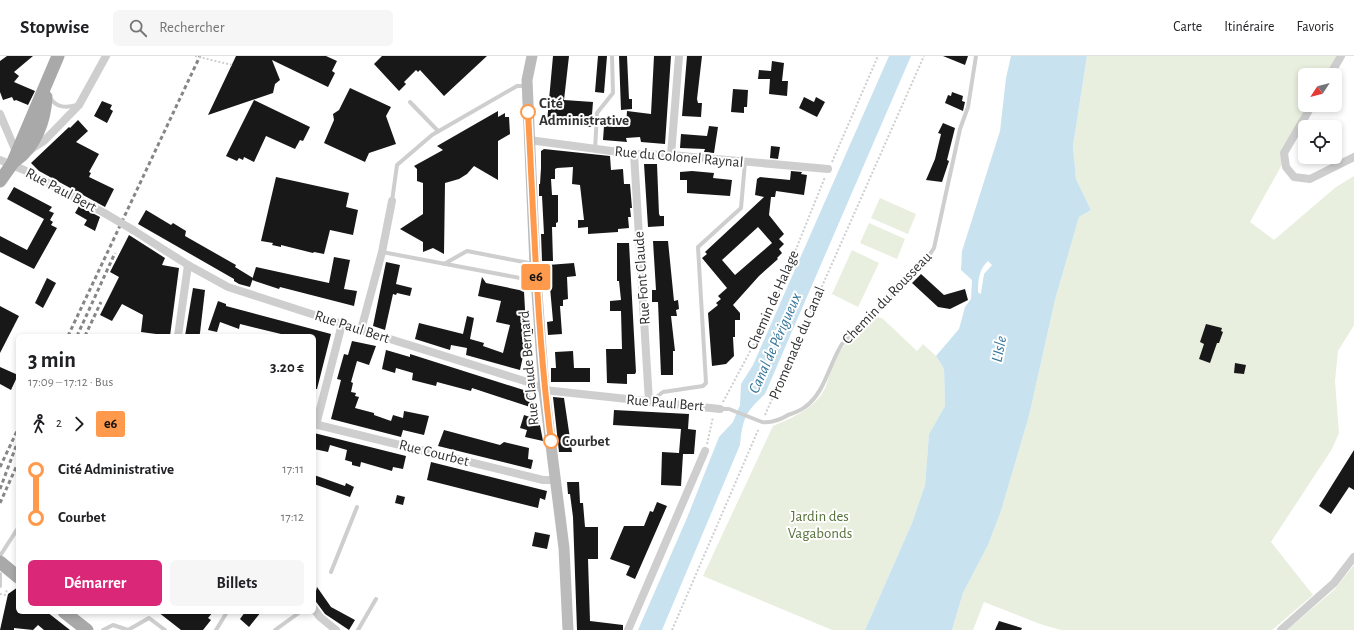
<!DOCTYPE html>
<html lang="fr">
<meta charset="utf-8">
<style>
:root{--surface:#fff;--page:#f6f6f6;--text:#202124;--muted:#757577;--line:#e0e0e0;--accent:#db2777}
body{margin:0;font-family:"Alegreya Sans",sans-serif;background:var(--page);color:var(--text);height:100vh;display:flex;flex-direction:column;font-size:15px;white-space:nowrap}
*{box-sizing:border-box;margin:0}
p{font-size:13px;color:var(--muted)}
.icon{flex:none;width:22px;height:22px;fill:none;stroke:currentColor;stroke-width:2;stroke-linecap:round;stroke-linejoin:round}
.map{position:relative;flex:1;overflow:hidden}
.details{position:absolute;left:16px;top:278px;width:300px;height:280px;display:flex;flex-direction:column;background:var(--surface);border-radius:6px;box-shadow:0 2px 6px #0003}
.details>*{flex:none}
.badge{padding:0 8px;border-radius:3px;font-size:14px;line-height:26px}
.needle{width:26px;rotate:234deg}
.tools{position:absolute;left:1298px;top:12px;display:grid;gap:8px}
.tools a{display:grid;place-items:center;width:44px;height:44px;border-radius:6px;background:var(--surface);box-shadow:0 2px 6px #0003;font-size:20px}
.map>.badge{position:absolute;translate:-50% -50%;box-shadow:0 0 0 2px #fff}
.legs{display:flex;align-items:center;gap:6px;height:44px;padding:0 12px;font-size:13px}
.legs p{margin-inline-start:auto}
.summary{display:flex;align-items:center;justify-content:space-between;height:68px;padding:0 12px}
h1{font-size:22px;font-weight:600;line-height:30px}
.primary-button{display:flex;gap:8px;margin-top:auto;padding:8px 12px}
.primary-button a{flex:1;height:46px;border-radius:6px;background:var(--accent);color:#fff;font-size:16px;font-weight:600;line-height:46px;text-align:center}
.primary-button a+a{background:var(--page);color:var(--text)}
ul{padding:0 12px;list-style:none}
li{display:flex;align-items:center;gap:14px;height:48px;font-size:15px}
li i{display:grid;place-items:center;width:6px;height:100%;margin:0 5px;background:currentColor}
li i::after{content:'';width:10px;height:10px;margin:-5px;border:3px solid;border-radius:50%;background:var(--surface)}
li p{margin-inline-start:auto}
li:first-child i{background:linear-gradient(#0000 50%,currentColor 0)}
li:last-child i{background:linear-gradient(currentColor 50%,#0000 0)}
header{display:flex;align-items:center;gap:24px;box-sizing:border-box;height:56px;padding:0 20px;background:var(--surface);border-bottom:1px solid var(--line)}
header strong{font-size:19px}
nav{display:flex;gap:22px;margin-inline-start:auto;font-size:14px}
.search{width:280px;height:36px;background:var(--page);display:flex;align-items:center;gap:10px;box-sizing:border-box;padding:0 14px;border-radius:6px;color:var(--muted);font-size:15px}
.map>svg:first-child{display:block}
.green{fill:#e8efde}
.water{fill:#c9e2f0;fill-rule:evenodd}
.building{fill:#181818;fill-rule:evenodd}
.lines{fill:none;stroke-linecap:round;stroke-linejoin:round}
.path{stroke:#cecece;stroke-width:2;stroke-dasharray:2 2;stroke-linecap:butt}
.lane{stroke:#cecece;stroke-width:4}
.street{stroke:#cecece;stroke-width:8}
.secondary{stroke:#bbb;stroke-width:11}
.primary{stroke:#a9a9a9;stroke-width:13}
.rail{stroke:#868686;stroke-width:3;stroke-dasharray:4 3;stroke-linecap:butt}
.path-bridge{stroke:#cecece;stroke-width:2;stroke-dasharray:2 2;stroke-linecap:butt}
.street-bridge{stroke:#cecece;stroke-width:8}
.line-1-casing{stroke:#fff;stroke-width:9}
.line-1{stroke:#ff9a4c;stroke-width:6}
.stop-1-dot{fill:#fff;stroke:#ff9a4c;stroke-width:2}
.labels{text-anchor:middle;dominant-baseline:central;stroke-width:4;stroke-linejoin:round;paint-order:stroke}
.stop-label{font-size:15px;font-weight:bold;fill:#313131;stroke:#fff;text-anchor:start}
.street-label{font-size:15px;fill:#313131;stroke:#fff}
.park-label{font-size:15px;fill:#55713a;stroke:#fff}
.water-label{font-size:16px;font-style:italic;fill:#37779b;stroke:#fff}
</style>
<header>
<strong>Stopwise</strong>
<div class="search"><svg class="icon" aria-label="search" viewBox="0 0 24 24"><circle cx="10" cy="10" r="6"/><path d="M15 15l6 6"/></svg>Rechercher</div>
<nav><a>Carte</a><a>Itinéraire</a><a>Favoris</a></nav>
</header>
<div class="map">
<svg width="1354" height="574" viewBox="0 0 1354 574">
<rect width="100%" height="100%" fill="#fff"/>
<g class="green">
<path d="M 1087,0 L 1337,0 L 1327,19 L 1305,19 L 1305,49 L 1312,49 L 1279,114 L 1250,166 L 1274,184 L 1336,131 L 1354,120 L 1354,269 L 1338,295 L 1335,325 L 1339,377 L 1332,393 L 1271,486 L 1313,539 L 1272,574 L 1061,574 L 1040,568 L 984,546 L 973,574 L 952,574 L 963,537 L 988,489 L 1001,455 L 1029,360 L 1055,244 L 1079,161 L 1091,154 L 1076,123 L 1073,90 Z"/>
<path d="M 880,142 L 916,158 L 908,178 L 871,162 Z"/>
<path d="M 869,167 L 905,183 L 897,203 L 860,187 Z"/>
<path d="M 852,194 L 879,207 L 858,251 L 832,238 Z"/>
<path d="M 876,261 L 882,262 L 917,295 L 923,288 L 936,300 L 944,313 L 945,350 L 929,378 L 925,429 L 912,467 L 865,574 L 832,574 L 703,520 L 773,370 C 792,362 818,351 826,330 C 830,318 833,306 840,295 C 850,282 863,272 876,261 Z"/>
<path d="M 1354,509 L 1354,574 L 1287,574 L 1334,534 Z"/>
</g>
<g class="water">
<path d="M 889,0 L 911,0 L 765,338 C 745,357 743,361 740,389 L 662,574 L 638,574 L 687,462 L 719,381 L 733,366 L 740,349 L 741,328 L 753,309 Z"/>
<path d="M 1011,0 L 1087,0 L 1073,90 L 1076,123 L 1091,154 L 1079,161 L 1055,244 L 1029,360 L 1001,455 L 988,489 L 963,537 L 952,574 L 865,574 L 912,467 L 925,429 L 929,378 L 945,350 L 944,313 L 936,300 L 959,273 L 965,251 L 971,243 L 972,224 L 961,214 L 962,195 L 1000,75 L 1006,22 ZM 988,205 L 992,209 L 984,218 L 981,237 L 980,238 L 978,236 C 978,224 979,213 988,205 Z"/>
</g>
<g class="building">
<path d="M 7,0 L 33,0 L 14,16 L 19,20 L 14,26 L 35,35 L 28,49 L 16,44 L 14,45 L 12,41 L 3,44 L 0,36 L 0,5 Z"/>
<path d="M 236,0 L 326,0 L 337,5 L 332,15 L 335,17 L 328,31 L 272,4 L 280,24 L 275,28 L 273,37 L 208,59 Z"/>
<path d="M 382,0 L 487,0 L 444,40 L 420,14 L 418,16 L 416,14 L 404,26 L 406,28 L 399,35 L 374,8 Z"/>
<path d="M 553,0 L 569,0 L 564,44 L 593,46 L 591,71 L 547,66 Z"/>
<path d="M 598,0 L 607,0 L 604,37 L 595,36 Z"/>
<path d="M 619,0 L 627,0 L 629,43 L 632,43 L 632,53 L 621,54 Z"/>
<path d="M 654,0 L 671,0 L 665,88 L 641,86 L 640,81 L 626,82 L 627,86 L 603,84 L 604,70 L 626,71 L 627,55 L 651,58 Z"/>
<path d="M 687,0 L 702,0 L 697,43 L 698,47 L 702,47 L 701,61 L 682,60 Z"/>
<path d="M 943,0 L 968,0 L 965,9 Z"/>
<path d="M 772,5 L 784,7 L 782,25 L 788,25 L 787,40 L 769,38 L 770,23 L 758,23 L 759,14 L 771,15 Z"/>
<path d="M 350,32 L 391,51 L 386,60 L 396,88 L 369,97 L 365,106 L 324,87 L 334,64 L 333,58 L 339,54 Z"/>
<path d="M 733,33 L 748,34 L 747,51 L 744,51 L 744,57 L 731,56 Z"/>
<path d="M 952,36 L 963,40 L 962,45 L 965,46 L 963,55 L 945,47 L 948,39 L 951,40 Z"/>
<path d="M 804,41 L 814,46 L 816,41 L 825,46 L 817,61 L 799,52 Z"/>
<path d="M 254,44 L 310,71 L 303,85 L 300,84 L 295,93 L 266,80 L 254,106 L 244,101 L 243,104 L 239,102 L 237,105 L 226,100 Z"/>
<path d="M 102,45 L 112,49 L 110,53 L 113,55 L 107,67 L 94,60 Z"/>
<path d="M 498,55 L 498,61 L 505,57 L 505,61 L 509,61 L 510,78 L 498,85 L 498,124 L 474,110 L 467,118 L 459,123 L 445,127 L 444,198 L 433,192 L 423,196 L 423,186 L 400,173 L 423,158 L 423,127 L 417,125 L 417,113 L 414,110 L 443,94 L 437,90 Z"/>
<path d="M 78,64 L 88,75 L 76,86 L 99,98 L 89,116 L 91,117 L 89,121 L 114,133 L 105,151 L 39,115 L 31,107 L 69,71 L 70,72 Z"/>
<path d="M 943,67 L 955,72 L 947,104 L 949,105 L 942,126 L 926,124 L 935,103 L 941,78 L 938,77 Z"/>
<path d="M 709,70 L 718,71 L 714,97 L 704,96 L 705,93 L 680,92 L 681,78 L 707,80 Z"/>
<path d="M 771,90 L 780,91 L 778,103 L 770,102 Z"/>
<path d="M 544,93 L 610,100 L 611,114 L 623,113 L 624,128 L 630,128 L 632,152 L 630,152 L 631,161 L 628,161 L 629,172 L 618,173 L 618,176 L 588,178 L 588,171 L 578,172 L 578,164 L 584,164 L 580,129 L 572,128 L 573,111 L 557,112 L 555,113 L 555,123 L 551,123 L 552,139 L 558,139 L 558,166 L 556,167 L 556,171 L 552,171 L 553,205 L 542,205 L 541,178 L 544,178 L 542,140 L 539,140 L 539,128 L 540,128 L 541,112 L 541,95 Z"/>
<path d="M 644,108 L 657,108 L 659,158 L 660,160 L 664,160 L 664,170 L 648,171 Z"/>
<path d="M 692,115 L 714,117 L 713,122 L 732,124 L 730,140 L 687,137 L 687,124 L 680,124 L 680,116 Z"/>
<path d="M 791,115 L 802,116 L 801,118 L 807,119 L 804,139 L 776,135 L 775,141 L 771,141 L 769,159 L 784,178 L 779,183 L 784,188 L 779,193 L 782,197 L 777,202 L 778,203 L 759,220 L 733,249 L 740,257 L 740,264 L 735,264 L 735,281 L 733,281 L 734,300 L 726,308 L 712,310 L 708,257 L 718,249 L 716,247 L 721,243 L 718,240 L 727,232 L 702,202 L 707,198 L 705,196 L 764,141 L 755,139 L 757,123 L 760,121 L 790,124 ZM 758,171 L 772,187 L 735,219 L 722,204 Z"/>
<path d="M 276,121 L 349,137 L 346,151 L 358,154 L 353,179 L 330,174 L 324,198 L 314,196 L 313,197 L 281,189 L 281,191 L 272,189 L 273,187 L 261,185 Z"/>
<path d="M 14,131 L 52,151 L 49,155 L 54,157 L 50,164 L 53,166 L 51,169 L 57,172 L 34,213 L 0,196 L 0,180 L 27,194 L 44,163 L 7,143 Z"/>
<path d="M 79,150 L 100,161 L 95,175 L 84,169 L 87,164 L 75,157 Z"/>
<path d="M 146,154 L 171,169 L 173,167 L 186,175 L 185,180 L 236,209 L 235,211 L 253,222 L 250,231 L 239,228 L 234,225 L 234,223 L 138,168 Z"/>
<path d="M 129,179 L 165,202 L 162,209 L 179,212 L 170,280 L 156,280 L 156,278 L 141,276 L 143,259 L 122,248 L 112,265 L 100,259 L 119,221 L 110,216 Z"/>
<path d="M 653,185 L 668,185 L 674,245 L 678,244 L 679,253 L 676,254 L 677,260 L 671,260 L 675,295 L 673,295 L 673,319 L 661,319 L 658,246 L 652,246 L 652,234 L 656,234 Z"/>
<path d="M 617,187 L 629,187 L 636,316 L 635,318 L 627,318 L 627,328 L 607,327 L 606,293 L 622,293 L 621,255 L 610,255 L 610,245 L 621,244 L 619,225 L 617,225 Z"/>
<path d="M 334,201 L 350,204 L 344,233 L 357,235 L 354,250 L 280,231 L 279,233 L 252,224 L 256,211 L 329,227 Z"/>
<path d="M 386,206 L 400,209 L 396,228 L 412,232 L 410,240 L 397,237 L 396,239 L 393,238 L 385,274 L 373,270 Z"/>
<path d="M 574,207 L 576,220 L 567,221 L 568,243 L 563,244 L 563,250 L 560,250 L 562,278 L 548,279 L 547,266 L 553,265 L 548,209 Z"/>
<path d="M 921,218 L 944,239 L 965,233 L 968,244 L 950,253 L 938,251 L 912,227 Z"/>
<path d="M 482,221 L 486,227 L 524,235 L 526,272 L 533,273 L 533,276 L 531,283 L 527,282 L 520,314 L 466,299 L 467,292 L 451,289 L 450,294 L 415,283 L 419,267 L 463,278 L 467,260 L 474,262 L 470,283 L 484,287 L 483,290 L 503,297 L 510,269 L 496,266 L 501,245 L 478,240 Z"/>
<path d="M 47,222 L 56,227 L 43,252 L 35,247 Z"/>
<path d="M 193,232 L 205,234 L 200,277 L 199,280 L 185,280 Z"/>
<path d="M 218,245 L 226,248 L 226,250 L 331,278 L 317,333 L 314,333 L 314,280 L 281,280 L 281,278 L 240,268 L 239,273 L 220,266 L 217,276 L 208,274 Z"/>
<path d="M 0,250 L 19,260 L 0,297 Z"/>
<path d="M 1206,268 L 1222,272 L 1221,275 L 1223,276 L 1219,287 L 1217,287 L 1210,307 L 1199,303 L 1204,288 L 1200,286 Z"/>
<path d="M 352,285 L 376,290 L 369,309 L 357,305 L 351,326 L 353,327 L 351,336 L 356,337 L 355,340 L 359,341 L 355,352 L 374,357 L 374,359 L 391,365 L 393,359 L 403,362 L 404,355 L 429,360 L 424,379 L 403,374 L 401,381 L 331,363 L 341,324 L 337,323 L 344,298 L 348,299 Z"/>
<path d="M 386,294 L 410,301 L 410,298 L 530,336 L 529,340 L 533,342 L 530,351 L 472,332 L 471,335 L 437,326 L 436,330 L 412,324 L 413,317 L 396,312 L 395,317 L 382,313 Z"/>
<path d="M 573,295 L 574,312 L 590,312 L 590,326 L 551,326 L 551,312 L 556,312 L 555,296 Z"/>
<path d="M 1235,307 L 1246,309 L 1244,318 L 1234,317 Z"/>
<path d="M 0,311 L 18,319 L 11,334 L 0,328 Z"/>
<path d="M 553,341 L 564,342 L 572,396 L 559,396 Z"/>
<path d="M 614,354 L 689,358 L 688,373 L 696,374 L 694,398 L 683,398 L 681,430 L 661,429 L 662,396 L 679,397 L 681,373 L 613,369 Z"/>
<path d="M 524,359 L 539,364 L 543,385 L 525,381 L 527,374 L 520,372 Z"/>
<path d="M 444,374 L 500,389 L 504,386 L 529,392 L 528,403 L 533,404 L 531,413 L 438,390 Z"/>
<path d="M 314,377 L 406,400 L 403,413 L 393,411 L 392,415 L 361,406 L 360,411 L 352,409 L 352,406 L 345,404 L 347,394 L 330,389 L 328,396 L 314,393 Z"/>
<path d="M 1354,394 L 1354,434 L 1349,431 L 1331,458 L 1319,450 Z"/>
<path d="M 431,406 L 547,435 L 545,444 L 540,442 L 538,452 L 427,424 Z"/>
<path d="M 314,419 L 345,430 L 346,427 L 354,431 L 350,441 L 314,428 Z"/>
<path d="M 567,426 L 579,426 L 580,447 L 583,447 L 585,471 L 598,471 L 598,503 L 588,503 L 590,565 L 623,569 L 623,574 L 577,574 L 573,461 L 570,438 L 568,438 Z"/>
<path d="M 397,439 L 405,441 L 403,449 L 395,447 Z"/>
<path d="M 657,446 L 667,450 L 635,523 L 626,519 L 630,510 L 610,503 L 624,470 L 644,470 L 650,455 L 653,456 Z"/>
<path d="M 535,476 L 550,479 L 547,493 L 532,490 Z"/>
<path d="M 18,531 L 18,556 L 47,556 L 70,574 L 44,574 L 38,569 L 33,574 L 14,572 L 14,574 L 0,574 L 8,538 Z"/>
<path d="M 317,531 L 331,551 L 355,564 L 349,574 L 325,558 L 314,543 Z"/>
<path d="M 158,556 L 213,556 L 208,562 L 211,564 L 203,574 L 181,574 Z"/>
<path d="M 245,556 L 261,556 L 249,571 L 240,563 Z"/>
<path d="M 999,565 L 1022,572 L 1021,574 L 995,574 Z"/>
</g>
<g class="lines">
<g class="path">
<path d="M 832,106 L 878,0"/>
<path d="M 723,346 L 754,288 L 782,228 L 825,121"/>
<path d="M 765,359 L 924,0"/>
<path d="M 707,388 L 713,361"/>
<path d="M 0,538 L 5,539 L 7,534"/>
<path d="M 672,574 L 759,372"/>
</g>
<g class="lane">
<path d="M 50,42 C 57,52 66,52 77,49"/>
<path d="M 410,46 L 438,75"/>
<path d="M 595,94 L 597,57 L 613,37 L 612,0"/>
<path d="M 392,145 L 397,109 L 432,79 L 517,30 L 527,30"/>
<path d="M 382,196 L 536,225"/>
<path d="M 444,208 L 467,195 L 534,208"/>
<path d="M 651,345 L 663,336 L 703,330 L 706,327 L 698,191 L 741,152 L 745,106"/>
<path d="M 720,353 L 729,353 L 762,366 C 771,367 780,364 788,359 C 794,357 800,355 805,351 C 825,337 829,308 842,288 L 899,234 L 926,204 L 934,192 L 960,73 L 968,51 L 976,0"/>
<path d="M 0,500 L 18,472"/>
<path d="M 331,516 L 357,451"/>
<path d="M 0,518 L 0,530"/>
<path d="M 103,574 L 113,569 L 128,574 L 149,562 L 165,574"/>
<path d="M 216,574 L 227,556"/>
<path d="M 275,574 L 300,556"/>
<path d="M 358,574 L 376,543"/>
</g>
<g class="street">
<path d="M 1330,19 L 1341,0"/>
<path d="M 1312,49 L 1284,97 L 1286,111 L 1294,121 L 1310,123 L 1354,101"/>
<path d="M 0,58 L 17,98"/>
<path d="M 529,84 L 634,98 L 671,99 L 828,113"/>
<path d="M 30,94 L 44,85 L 79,49 L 106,0"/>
<path d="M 634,98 L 649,346"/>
<path d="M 671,99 L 679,0"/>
<path d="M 0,104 L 24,114 L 106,158"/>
<path d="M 133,174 L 188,209 L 228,231 L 361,274 L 531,327 L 544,334 L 720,353"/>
<path d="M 361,274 L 382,196 L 392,145"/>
<path d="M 178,280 L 188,209"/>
<path d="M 314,368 L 543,424 L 555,424"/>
<path d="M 316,369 L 342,268"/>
<path d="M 314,553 L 320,561 L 336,574"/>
<path d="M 628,574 L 705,395"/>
<path d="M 1281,574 L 1334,527 L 1354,501"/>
</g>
<path class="secondary" d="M 532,0 L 527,24 L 535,209 L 544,334 L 564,492 L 568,574"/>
<g class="primary">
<path d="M 15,105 C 35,91 45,65 46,41"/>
<path d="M 0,125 L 12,108 L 58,0"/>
<path d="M 0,506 L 18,521"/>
<path d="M 64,556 L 87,574"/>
</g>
<g class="rail">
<path d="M 68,280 L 200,0"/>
<path d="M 77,280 L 115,197"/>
<path d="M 85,280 L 101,246"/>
<path d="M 0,411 L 18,373"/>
<path d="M 0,433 L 18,385"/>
<path d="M 0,447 L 18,407"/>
</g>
<path class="path-bridge" d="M 195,0 L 232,9"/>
<path class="street-bridge" d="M 106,158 L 133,174"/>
</g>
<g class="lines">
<defs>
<path id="line-1" d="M 528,56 C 534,166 537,276 551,385"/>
</defs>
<use href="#line-1" class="line-1-casing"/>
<use href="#line-1" class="line-1"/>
</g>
<g class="stop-1-dot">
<circle cx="528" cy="56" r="7"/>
<circle cx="551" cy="385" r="7"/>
</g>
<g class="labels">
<g class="stop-label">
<text x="539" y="47">Cité<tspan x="539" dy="17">Administrative</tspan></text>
<text x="562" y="385">Courbet</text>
</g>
<g class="street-label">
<text transform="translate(679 101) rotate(5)">Rue du Colonel Raynal</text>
<text transform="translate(61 134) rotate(28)">Rue Paul Bert</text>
<text transform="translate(642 222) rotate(-94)">Rue Font Claude</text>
<text transform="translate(887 242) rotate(-46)">Chemin du Rousseau</text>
<text transform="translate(773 244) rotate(-66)">Chemin de Halage</text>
<text transform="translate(352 271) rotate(18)">Rue Paul Bert</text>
<text transform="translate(797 287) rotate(-67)">Promenade du Canal</text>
<text transform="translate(529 312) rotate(-95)">Rue Claude Bernard</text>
<text transform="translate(665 347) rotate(5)">Rue Paul Bert</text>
<text transform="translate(434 397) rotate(14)">Rue Courbet</text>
</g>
<g class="park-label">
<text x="820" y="460">Jardin des<tspan x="820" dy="17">Vagabonds</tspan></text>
</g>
<g class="water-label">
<text transform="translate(775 287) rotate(-66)">Canal de Périgueux</text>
<text transform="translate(999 293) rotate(-78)">L'Isle</text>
</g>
</g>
</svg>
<div class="tools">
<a><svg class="needle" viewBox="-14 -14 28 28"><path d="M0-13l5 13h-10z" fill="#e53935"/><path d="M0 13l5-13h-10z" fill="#757577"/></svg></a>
<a><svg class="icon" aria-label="locate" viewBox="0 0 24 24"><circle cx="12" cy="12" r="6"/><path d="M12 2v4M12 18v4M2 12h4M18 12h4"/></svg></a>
</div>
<b class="badge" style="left:536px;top:221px;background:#ff9a4c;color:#111">e6</b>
<section class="details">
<div class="summary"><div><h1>3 min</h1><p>17:09 – 17:12 · Bus</p></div><b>3.20 €</b></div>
<div class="legs"><svg class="icon" aria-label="walk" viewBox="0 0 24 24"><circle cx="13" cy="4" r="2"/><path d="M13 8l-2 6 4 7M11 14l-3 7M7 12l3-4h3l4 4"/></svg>2<svg class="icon" aria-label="forward" viewBox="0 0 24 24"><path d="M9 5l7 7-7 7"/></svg><b class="badge" style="background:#ff9a4c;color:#111">e6</b></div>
<ul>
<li><i style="color:#ff9a4c"></i><b>Cité Administrative</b><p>17:11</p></li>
<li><i style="color:#ff9a4c"></i><b>Courbet</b><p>17:12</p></li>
</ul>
<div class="primary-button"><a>Démarrer</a><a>Billets</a></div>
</section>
</div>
